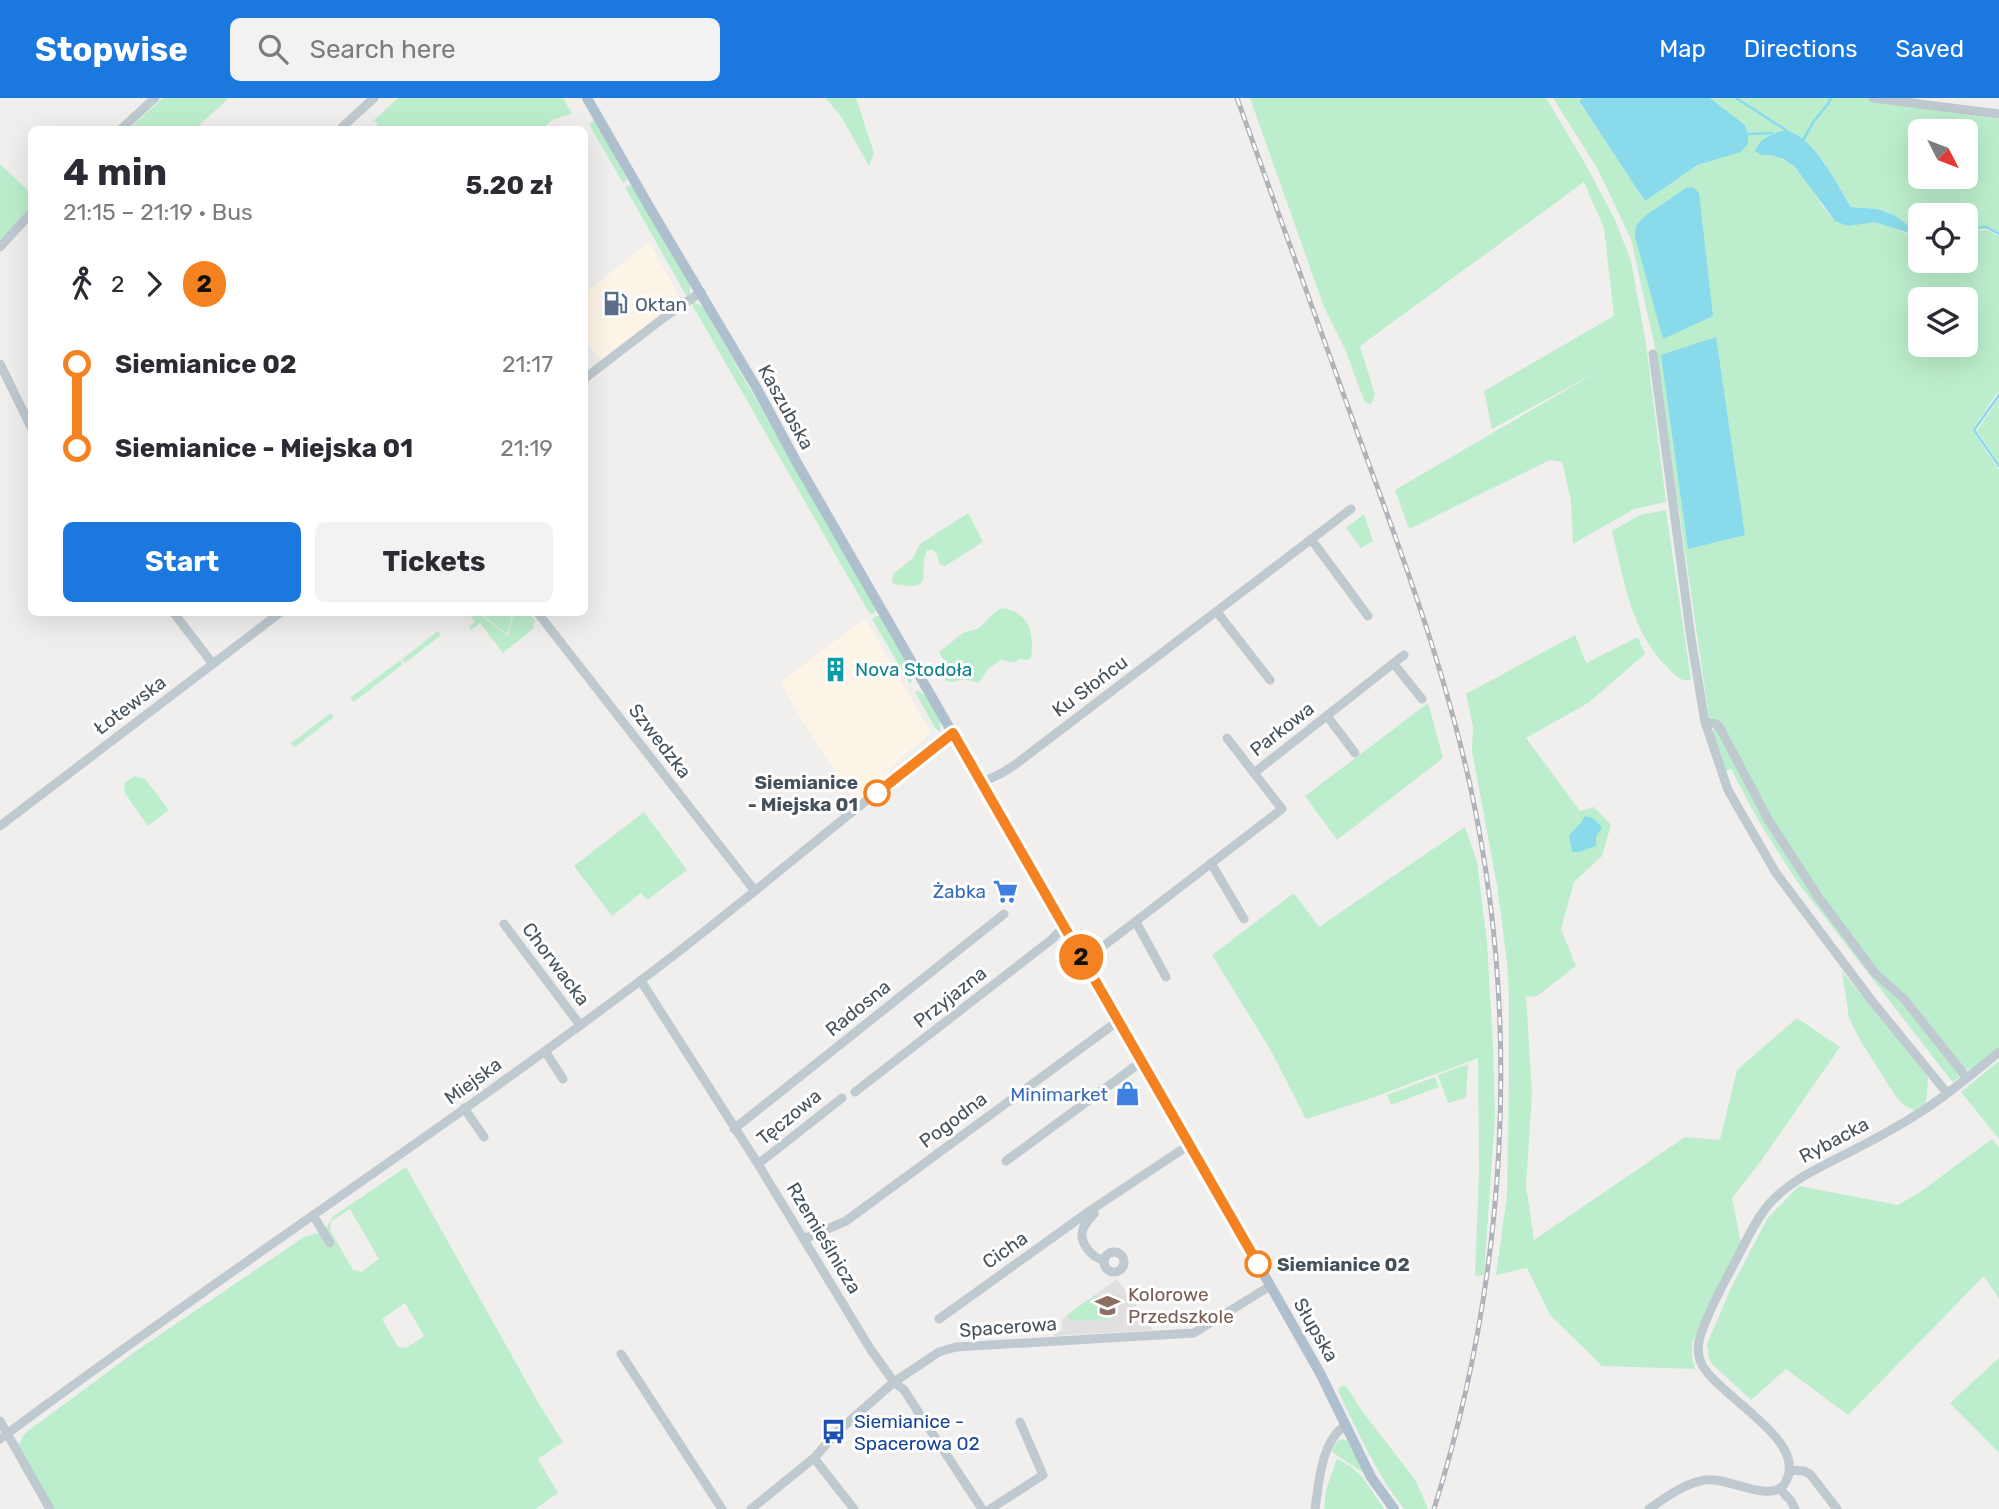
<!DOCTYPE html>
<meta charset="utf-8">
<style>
:root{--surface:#fff;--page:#f2f2f3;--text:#2b2b33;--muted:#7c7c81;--accent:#1a78df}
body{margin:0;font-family:Rubik,sans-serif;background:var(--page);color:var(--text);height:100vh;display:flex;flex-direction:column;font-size:26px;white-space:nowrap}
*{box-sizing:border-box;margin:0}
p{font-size:23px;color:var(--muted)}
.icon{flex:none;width:38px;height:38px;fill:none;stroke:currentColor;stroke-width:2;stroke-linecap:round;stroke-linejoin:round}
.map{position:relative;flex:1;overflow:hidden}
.sheet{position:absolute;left:28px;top:28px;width:560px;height:490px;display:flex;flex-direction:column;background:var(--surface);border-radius:10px;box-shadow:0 7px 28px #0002}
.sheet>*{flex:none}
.badge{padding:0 14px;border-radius:23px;font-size:24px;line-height:46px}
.needle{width:46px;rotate:132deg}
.controls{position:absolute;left:1908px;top:21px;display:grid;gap:14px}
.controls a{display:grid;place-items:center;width:70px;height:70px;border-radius:10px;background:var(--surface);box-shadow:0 7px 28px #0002;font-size:35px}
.map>.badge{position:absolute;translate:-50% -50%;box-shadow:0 0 0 4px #fff}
.legs{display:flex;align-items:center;gap:10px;height:77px;padding:0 35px;font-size:23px}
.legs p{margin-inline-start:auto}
.summary{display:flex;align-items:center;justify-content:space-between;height:119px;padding:0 35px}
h1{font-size:38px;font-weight:700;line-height:52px}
.primary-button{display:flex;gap:14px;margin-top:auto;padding:14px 35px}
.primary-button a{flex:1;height:80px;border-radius:10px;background:var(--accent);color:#fff;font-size:28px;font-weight:700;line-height:80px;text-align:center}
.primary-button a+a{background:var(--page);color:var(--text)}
ul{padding:0 35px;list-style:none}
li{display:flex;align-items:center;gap:24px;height:84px;font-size:26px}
li i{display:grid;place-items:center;width:10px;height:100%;margin:0 9px;background:currentColor}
li i::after{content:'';width:18px;height:18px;margin:-9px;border:5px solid;border-radius:50%;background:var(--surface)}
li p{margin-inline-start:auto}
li:first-child i{background:linear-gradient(#0000 50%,currentColor 0)}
li:last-child i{background:linear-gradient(currentColor 50%,#0000 0)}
header{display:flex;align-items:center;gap:42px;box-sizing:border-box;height:98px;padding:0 35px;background:var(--accent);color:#fff}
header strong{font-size:33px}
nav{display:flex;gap:38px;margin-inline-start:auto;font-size:24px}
.search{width:490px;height:63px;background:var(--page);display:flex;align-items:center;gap:18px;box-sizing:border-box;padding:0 24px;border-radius:10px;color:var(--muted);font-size:26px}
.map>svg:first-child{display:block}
.commercial{fill:#fcf5e7}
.education{fill:#e2dfe0}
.green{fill:#bceecd;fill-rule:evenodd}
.water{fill:#89dbeb}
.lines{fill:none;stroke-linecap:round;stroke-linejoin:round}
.stream{stroke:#89dbeb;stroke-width:2.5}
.minor{stroke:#bec9d0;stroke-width:9}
.major{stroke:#aebfcd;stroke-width:10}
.rail-casing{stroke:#b0b4b8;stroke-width:5}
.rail{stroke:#fff;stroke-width:2.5;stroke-dasharray:8;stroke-linecap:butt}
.line-1-casing{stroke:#fff;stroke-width:16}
.line-1{stroke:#f58220;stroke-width:10}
.stop-1-dot{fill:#fff;stroke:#f58220;stroke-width:3.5}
.labels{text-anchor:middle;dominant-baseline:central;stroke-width:6;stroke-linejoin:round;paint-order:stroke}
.service-label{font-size:19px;fill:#4e5e75;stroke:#fff;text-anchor:start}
.street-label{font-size:19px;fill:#46525b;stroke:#fff}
.culture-label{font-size:19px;fill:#0d838f;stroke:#fff;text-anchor:start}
.stop-label{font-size:19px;font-weight:bold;fill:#46525b;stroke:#fff;text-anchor:end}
.shop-label{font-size:19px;fill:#366cbe;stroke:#fff;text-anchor:end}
.education-label{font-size:19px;fill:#785e54;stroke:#fff;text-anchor:start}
.transit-label{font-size:19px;fill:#164399;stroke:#fff;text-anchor:start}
</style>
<header>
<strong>Stopwise</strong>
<div class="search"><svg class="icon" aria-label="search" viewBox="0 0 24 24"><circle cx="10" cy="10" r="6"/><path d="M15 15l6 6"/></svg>Search here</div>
<nav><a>Map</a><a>Directions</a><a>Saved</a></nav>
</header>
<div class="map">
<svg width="1999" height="1411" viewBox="0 0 1999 1411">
<rect width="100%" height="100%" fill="#f1eeee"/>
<g class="commercial">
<path d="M 649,144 L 681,202 L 601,262 L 585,242 L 585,195 Z"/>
<path d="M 865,520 L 931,635 L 903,658 L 872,692 L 856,705 L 798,616 L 781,584 Z"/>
</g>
<path class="education" d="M 1117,1181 L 1153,1232 L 1054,1238 L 1054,1234 L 1062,1233 L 1062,1221 Z"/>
<g class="green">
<path d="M 163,0 L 229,0 L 195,31 L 129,31 Z"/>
<path d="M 398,0 L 563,0 L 572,16 L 554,21 L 541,31 L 514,31 C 507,26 498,29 490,32 L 373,31 L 378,26 L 374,22 Z"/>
<path d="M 826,0 L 856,0 L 872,49 L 874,56 L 869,68 L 842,20 Z"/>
<path d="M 1250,0 L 1546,0 L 1586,67 L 1615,122 L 1631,163 L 1646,246 L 1666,404 L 1634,411 L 1573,446 L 1571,402 L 1562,364 L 1550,362 L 1409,431 L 1395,392 L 1602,271 L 1492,331 L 1484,293 L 1614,218 L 1604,130 L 1584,84 L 1360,248 L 1375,297 L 1371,306 L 1365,305 L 1345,251 L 1324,209 Z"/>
<path d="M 1553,0 L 1583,0 L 1579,4 L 1645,102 L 1699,67 L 1741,54 L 1745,27 L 1710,0 L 1890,0 L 1882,4 L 1999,21 L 1999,134 L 1986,128 L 1965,130 L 1965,117 L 1920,117 L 1920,134 L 1915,134 L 1920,136 L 1920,163 L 1965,163 L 1965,133 L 1986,132 L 1999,138 L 1999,294 L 1996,296 L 1972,332 L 1999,372 L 1999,949 L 1973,972 L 1964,971 L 1888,885 L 1813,788 L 1778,733 L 1724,634 L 1721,624 L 1709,619 L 1656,254 L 1631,141 L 1597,70 ZM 1920,33 L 1965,33 L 1965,79 L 1920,79 ZM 1772,35 L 1803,42 L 1825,65 L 1851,109 L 1878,111 L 1896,118 L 1913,131 L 1912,136 C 1899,135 1889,126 1876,124 C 1857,121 1854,133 1834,121 C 1824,114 1811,88 1802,77 C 1790,62 1772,58 1756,49 ZM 1920,201 L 1965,201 L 1965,247 L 1920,247 Z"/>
<path d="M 594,23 L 596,24 L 627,81 L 623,85 L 590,28 L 591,24 Z"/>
<path d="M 0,66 L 32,96 L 31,110 L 0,145 Z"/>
<path d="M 629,87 L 633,89 L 690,187 L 690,195 L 687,199 L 625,89 Z"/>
<path d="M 694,204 L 703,209 L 877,512 L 872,516 L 869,515 L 691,205 Z"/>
<path d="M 1999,300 L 1999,365 L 1977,333 Z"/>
<path d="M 1666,412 L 1691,582 C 1681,584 1676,578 1669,571 C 1631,535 1624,482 1612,433 L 1640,417 Z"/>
<path d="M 968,415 L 983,444 L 945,468 L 940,467 L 937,456 L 932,452 L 927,452 C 918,470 935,493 903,487 C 892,485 901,490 892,484 L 893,476 L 913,460 L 920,446 Z"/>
<path d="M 1364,416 L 1373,443 L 1361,450 L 1346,430 Z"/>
<path d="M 1002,510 C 1031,515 1034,535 1031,560 L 1027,562 L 1019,561 C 1013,567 1008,562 1001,562 L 988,571 L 979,585 L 964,581 L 953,584 L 946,583 L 943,578 L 945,562 L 942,560 L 939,554 L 963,535 L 979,530 L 995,514 Z"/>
<path d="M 472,514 L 478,515 L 508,538 L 513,519 L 508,515 L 528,515 L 535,522 L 533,531 L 503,555 L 480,525 L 471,532 L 469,529 L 475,524 L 470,517 Z"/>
<path d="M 480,515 L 506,515 L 512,520 L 507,536 Z"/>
<path d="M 877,518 L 881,518 L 912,574 L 912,583 L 910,586 L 872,521 Z"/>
<path d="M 438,533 L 441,537 L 405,565 L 402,561 Z"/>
<path d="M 1575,537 L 1586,565 L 1638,539 L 1645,556 L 1588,605 L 1526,640 L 1580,713 L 1594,709 L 1611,727 L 1602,758 L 1574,784 L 1561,831 L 1576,868 L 1537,898 L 1526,899 L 1532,995 L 1526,1088 L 1534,1142 L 1685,1039 L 1720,1042 L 1737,972 L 1797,920 L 1840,949 L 1761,1063 L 1732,1100 L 1741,1145 L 1692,1245 L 1692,1259 L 1695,1271 L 1602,1268 L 1550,1217 L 1527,1170 L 1496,1177 L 1507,1097 L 1509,970 L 1509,900 L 1507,864 L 1497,787 L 1472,653 L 1473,629 L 1466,596 Z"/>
<path d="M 400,562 L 403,566 L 354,604 L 350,600 Z"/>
<path d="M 918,593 C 930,597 943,621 940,634 L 935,630 L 915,594 Z"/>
<path d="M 1428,605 L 1443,660 L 1337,742 L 1305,698 Z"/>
<path d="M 331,615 L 334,619 L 294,650 L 291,645 Z"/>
<path d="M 1714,631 L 1716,631 L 1774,738 L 1895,896 L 1961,978 L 1953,984 L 1950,981 L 1796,782 L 1758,722 L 1731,671 L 1724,674 L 1712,633 Z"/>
<path d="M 135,678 L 145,681 L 169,712 L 148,728 L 124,694 L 125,684 Z"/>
<path d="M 644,714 L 687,772 L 647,802 L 641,795 L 612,818 L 574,768 Z"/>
<path d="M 1465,729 L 1477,764 L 1487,844 L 1493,946 L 1495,1018 L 1484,1177 L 1475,1178 L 1479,1072 L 1478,960 L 1366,1002 L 1306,1021 L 1270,951 L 1212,857 L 1294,795 L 1319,829 Z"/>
<path d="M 1842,873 L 1928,979 L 1926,1007 L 1916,1013 L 1905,1008 L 1896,999 L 1860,942 L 1849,920 Z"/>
<path d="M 1999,963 L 1999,1041 L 1961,994 Z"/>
<path d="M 1468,966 L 1466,1000 L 1448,1005 L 1438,977 Z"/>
<path d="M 1435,979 L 1439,989 L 1391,1007 L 1387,997 Z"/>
<path d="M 1992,1041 L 1999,1049 L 1999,1201 L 1984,1178 L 1848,1317 L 1786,1271 L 1751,1302 L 1712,1266 L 1709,1260 L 1707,1246 L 1730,1192 L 1767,1121 L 1799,1088 L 1898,1107 L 1920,1094 Z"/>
<path d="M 406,1069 L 539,1306 L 563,1344 L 538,1361 L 558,1395 L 535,1411 L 50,1411 L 18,1348 L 24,1336 L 136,1253 L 304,1139 C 311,1136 320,1136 325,1131 C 330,1126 330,1121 335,1117 ZM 350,1111 L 379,1161 L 361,1174 L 353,1172 L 330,1132 L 331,1123 ZM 405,1205 L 424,1238 L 406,1250 L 398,1249 L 382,1221 Z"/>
<path d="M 1095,1197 L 1112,1221 L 1069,1223 L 1068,1216 Z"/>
<path d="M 1999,1260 L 1999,1355 L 1950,1305 Z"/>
<path d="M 1342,1287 L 1347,1289 L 1362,1313 L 1416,1383 L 1428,1411 L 1404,1411 C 1376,1375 1358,1334 1338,1293 Z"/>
<path d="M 1343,1341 L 1348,1343 L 1365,1376 C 1357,1370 1335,1357 1332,1353 C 1335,1347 1336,1343 1343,1341 Z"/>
<path d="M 1337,1361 C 1361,1371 1370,1390 1384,1411 L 1324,1411 L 1326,1392 Z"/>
</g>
<g class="water">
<path d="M 1583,0 L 1710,0 L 1745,27 L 1748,36 L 1748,46 L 1741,54 L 1698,67 L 1645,103 L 1579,3 Z"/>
<path d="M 1786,32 C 1815,40 1837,86 1851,109 L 1878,111 L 1896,118 L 1913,131 L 1912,136 L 1875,124 L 1848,128 L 1835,123 L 1795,69 L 1783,61 L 1771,57 L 1761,57 L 1755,53 C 1760,40 1773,35 1786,32 Z"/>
<path d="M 1693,89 L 1699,95 L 1713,218 L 1663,241 L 1635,139 L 1636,128 L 1645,118 L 1686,90 Z"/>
<path d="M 1716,239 L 1745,437 L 1688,451 L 1661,257 Z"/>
<path d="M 1585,718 L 1593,720 L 1602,729 L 1596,739 L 1596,748 L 1579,754 L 1572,754 L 1569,737 L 1580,726 Z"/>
</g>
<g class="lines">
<g class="stream">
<path d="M 1736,0 L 1786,32"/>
<path d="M 1748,36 L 1772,35"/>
<path d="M 1803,42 L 1814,23 L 1828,6 L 1831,0"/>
<path d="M 1965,131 L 1986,129 L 1999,136"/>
<path d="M 1913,133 L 1920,135"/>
<path d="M 1999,297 L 1974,332 L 1999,368"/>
</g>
<g class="minor">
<path d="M 1873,0 L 1999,16"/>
<path d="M 120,32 L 155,0"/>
<path d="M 339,32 L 374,0"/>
<path d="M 0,149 L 32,114"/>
<path d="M 1653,256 L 1691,540 L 1705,624 L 1728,692 L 1776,775 L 1872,903 L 1947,995"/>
<path d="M 0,266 L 32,331"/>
<path d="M 584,281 L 666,218 L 701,194"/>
<path d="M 1311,441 L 1368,518"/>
<path d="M 173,514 L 213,566"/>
<path d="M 537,514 L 755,793"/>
<path d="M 1217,514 L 1270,582"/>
<path d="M 1394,566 L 1422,601"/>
<path d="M 1327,618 L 1355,655"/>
<path d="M 1705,624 L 1716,626 L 1720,630 L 1769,723 L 1819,800 L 1875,875 L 1904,901 L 1967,980"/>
<path d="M 1227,640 L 1254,675"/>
<path d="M 981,685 L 1002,675 L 1016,666 L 1351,411"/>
<path d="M 0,728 L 281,514"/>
<path d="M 1211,765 L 1244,821"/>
<path d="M 1136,824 L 1166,879"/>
<path d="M 504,826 L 580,927"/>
<path d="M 1084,863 L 1282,711 L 1254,675 L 1404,557"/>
<path d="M 641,883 L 758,1066 L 871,1252 L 894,1284 L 904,1292 L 982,1411"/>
<path d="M 545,953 L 563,981"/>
<path d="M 855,994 L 1051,842 L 1064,829"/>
<path d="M 464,1010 L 484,1039"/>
<path d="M 734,1031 L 1004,816"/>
<path d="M 1006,1063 L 1141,964"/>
<path d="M 758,1066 L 842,1000"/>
<path d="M 1092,1114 L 1094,1116 C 1090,1121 1085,1125 1083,1131 C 1078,1144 1092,1160 1104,1162"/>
<path d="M 313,1117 L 330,1145"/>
<path d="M 804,1141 L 846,1123 L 1118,923"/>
<circle cx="1114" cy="1164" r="10"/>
<path d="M 939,1221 L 1091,1112 L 1189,1047"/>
<path d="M 621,1256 L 722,1411"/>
<path d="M 0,1323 L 50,1411"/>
<path d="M 0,1341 C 210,1184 430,1041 640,883 C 746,804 846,715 953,635"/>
<path d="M 814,1360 L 854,1411"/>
<path d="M 1789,1372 L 1804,1373 L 1810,1376 L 1837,1411"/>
<path d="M 1780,1391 L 1791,1403 L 1795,1411"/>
<path d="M 751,1411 L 814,1360 L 837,1334 L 894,1284 L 939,1254 L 956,1249 L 1194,1235 L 1270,1188"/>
<path d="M 990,1411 L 1043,1377 L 1020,1324"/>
<path d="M 1315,1411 C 1319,1384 1321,1343 1346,1327"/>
<path d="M 1649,1411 C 1666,1399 1685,1385 1705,1382 C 1727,1378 1772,1407 1785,1385 C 1812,1341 1710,1295 1700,1262 C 1697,1253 1698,1244 1701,1236 C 1709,1211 1723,1187 1735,1164 C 1746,1144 1755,1122 1770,1105 C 1788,1085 1812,1073 1836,1061 C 1864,1047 1893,1032 1919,1015 C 1947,998 1973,975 1999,954"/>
</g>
<path class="major" d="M 587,0 L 650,110 L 756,289 L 796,363 L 1258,1166 L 1320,1275 L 1371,1379 L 1394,1411"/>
<defs>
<path id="rail" d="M 1237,0 C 1277,110 1316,221 1356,331 C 1399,448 1443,565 1470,687 C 1522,925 1507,1179 1434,1411"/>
</defs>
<use href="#rail" class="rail-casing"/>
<use href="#rail" class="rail"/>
</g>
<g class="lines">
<defs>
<path id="line-1" d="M 877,695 L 953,635 L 1258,1166"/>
</defs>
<use href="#line-1" class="line-1-casing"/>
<use href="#line-1" class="line-1"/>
</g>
<defs>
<symbol id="fuel-bare" viewBox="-9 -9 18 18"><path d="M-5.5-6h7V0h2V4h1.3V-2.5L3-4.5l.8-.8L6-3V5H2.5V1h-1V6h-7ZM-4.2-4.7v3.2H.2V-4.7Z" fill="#5c6f8a" stroke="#fff" stroke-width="2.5" paint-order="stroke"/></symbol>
<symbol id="building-bare" viewBox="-9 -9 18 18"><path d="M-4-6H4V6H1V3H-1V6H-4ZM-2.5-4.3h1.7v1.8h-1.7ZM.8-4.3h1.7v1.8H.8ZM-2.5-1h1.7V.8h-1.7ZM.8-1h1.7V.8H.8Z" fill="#0f9aa8" stroke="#fff" stroke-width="2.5" paint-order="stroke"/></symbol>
<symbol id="supermarket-bare" viewBox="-9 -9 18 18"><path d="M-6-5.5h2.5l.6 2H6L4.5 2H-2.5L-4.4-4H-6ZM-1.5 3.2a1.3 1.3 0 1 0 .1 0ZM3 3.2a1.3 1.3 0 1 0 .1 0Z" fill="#3f7fe0" stroke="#fff" stroke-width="2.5" paint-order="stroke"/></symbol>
<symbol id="shop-bare" viewBox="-9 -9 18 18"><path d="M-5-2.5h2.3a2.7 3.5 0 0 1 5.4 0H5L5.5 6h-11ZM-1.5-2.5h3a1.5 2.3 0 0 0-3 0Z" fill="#3f7fe0" stroke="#fff" stroke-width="2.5" paint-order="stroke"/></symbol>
<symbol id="school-bare" viewBox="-9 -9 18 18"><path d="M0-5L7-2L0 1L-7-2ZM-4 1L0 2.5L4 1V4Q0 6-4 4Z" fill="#8d6e63" stroke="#fff" stroke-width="2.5" paint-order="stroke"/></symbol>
<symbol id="bus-bare" viewBox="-9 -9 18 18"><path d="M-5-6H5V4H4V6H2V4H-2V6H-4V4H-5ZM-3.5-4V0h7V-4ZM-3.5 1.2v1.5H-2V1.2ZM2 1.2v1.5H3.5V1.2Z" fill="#1a4fb4" stroke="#fff" stroke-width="2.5" paint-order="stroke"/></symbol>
</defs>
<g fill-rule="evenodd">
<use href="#fuel-bare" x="598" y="188" width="35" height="35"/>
<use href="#building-bare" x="818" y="554" width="35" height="35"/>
<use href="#supermarket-bare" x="988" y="776" width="35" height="35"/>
<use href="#shop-bare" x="1110" y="978" width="35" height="35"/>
<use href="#school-bare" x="1090" y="1190" width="35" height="35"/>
<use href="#bus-bare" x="816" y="1316" width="35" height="35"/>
</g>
<g class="stop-1-dot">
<circle cx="877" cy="695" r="12"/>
<circle cx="1258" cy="1166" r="12"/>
</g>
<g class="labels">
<g class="service-label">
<text x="635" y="206">Oktan</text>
</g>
<g class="street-label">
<text transform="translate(786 309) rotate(61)">Kaszubska</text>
<text transform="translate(1090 588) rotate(-37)">Ku Słońcu</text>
<text transform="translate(130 607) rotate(-37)">Łotewska</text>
<text transform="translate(1282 631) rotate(-38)">Parkowa</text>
<text transform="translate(660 643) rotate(52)">Szwedzka</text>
<text transform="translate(556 866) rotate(53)">Chorwacka</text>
<text transform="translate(950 899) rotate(-38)">Przyjazna</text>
<text transform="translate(858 910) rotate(-39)">Radosna</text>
<text transform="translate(473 983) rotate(-36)">Miejska</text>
<text transform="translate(789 1019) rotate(-39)">Tęczowa</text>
<text transform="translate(953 1022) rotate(-37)">Pogodna</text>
<text transform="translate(1834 1042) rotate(-28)">Rybacka</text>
<text transform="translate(824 1140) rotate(59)">Rzemieślnicza</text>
<text transform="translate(1005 1152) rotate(-35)">Cicha</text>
<text transform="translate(1008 1229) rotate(-4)">Spacerowa</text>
<text transform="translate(1316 1232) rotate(60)">Słupska</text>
</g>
<g class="culture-label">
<text x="855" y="571">Nova Stodoła</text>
</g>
<g class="stop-label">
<text x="858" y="684">Siemianice<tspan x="858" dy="22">- Miejska 01</tspan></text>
<text x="1277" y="1166" text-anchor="start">Siemianice 02</text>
</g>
<g class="shop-label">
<text x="986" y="793">Żabka</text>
<text x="1108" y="996">Minimarket</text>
</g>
<g class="education-label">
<text x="1128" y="1196">Kolorowe<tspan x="1128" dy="22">Przedszkole</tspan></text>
</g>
<g class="transit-label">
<text x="854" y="1323">Siemianice -<tspan x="854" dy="22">Spacerowa 02</tspan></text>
</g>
</g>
</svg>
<div class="controls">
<a><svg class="needle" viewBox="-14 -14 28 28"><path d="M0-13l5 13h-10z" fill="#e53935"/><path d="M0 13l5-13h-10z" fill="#7c7c81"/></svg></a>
<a><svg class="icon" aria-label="locate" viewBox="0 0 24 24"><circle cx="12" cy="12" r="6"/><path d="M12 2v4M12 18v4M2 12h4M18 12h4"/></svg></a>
<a><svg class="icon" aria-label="layers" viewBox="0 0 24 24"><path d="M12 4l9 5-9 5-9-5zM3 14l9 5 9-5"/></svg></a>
</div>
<b class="badge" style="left:1081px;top:859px;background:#f58220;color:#111">2</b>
<section class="sheet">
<div class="summary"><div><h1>4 min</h1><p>21:15 – 21:19 · Bus</p></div><b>5.20 zł</b></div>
<div class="legs"><svg class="icon" aria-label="walk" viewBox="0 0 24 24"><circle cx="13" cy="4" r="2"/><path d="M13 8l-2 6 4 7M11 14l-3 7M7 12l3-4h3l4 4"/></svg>2<svg class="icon" aria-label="forward" viewBox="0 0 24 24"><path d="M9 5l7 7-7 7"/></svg><b class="badge" style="background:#f58220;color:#111">2</b></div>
<ul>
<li><i style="color:#f58220"></i><b>Siemianice 02</b><p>21:17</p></li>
<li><i style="color:#f58220"></i><b>Siemianice - Miejska 01</b><p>21:19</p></li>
</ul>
<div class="primary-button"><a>Start</a><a>Tickets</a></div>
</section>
</div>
